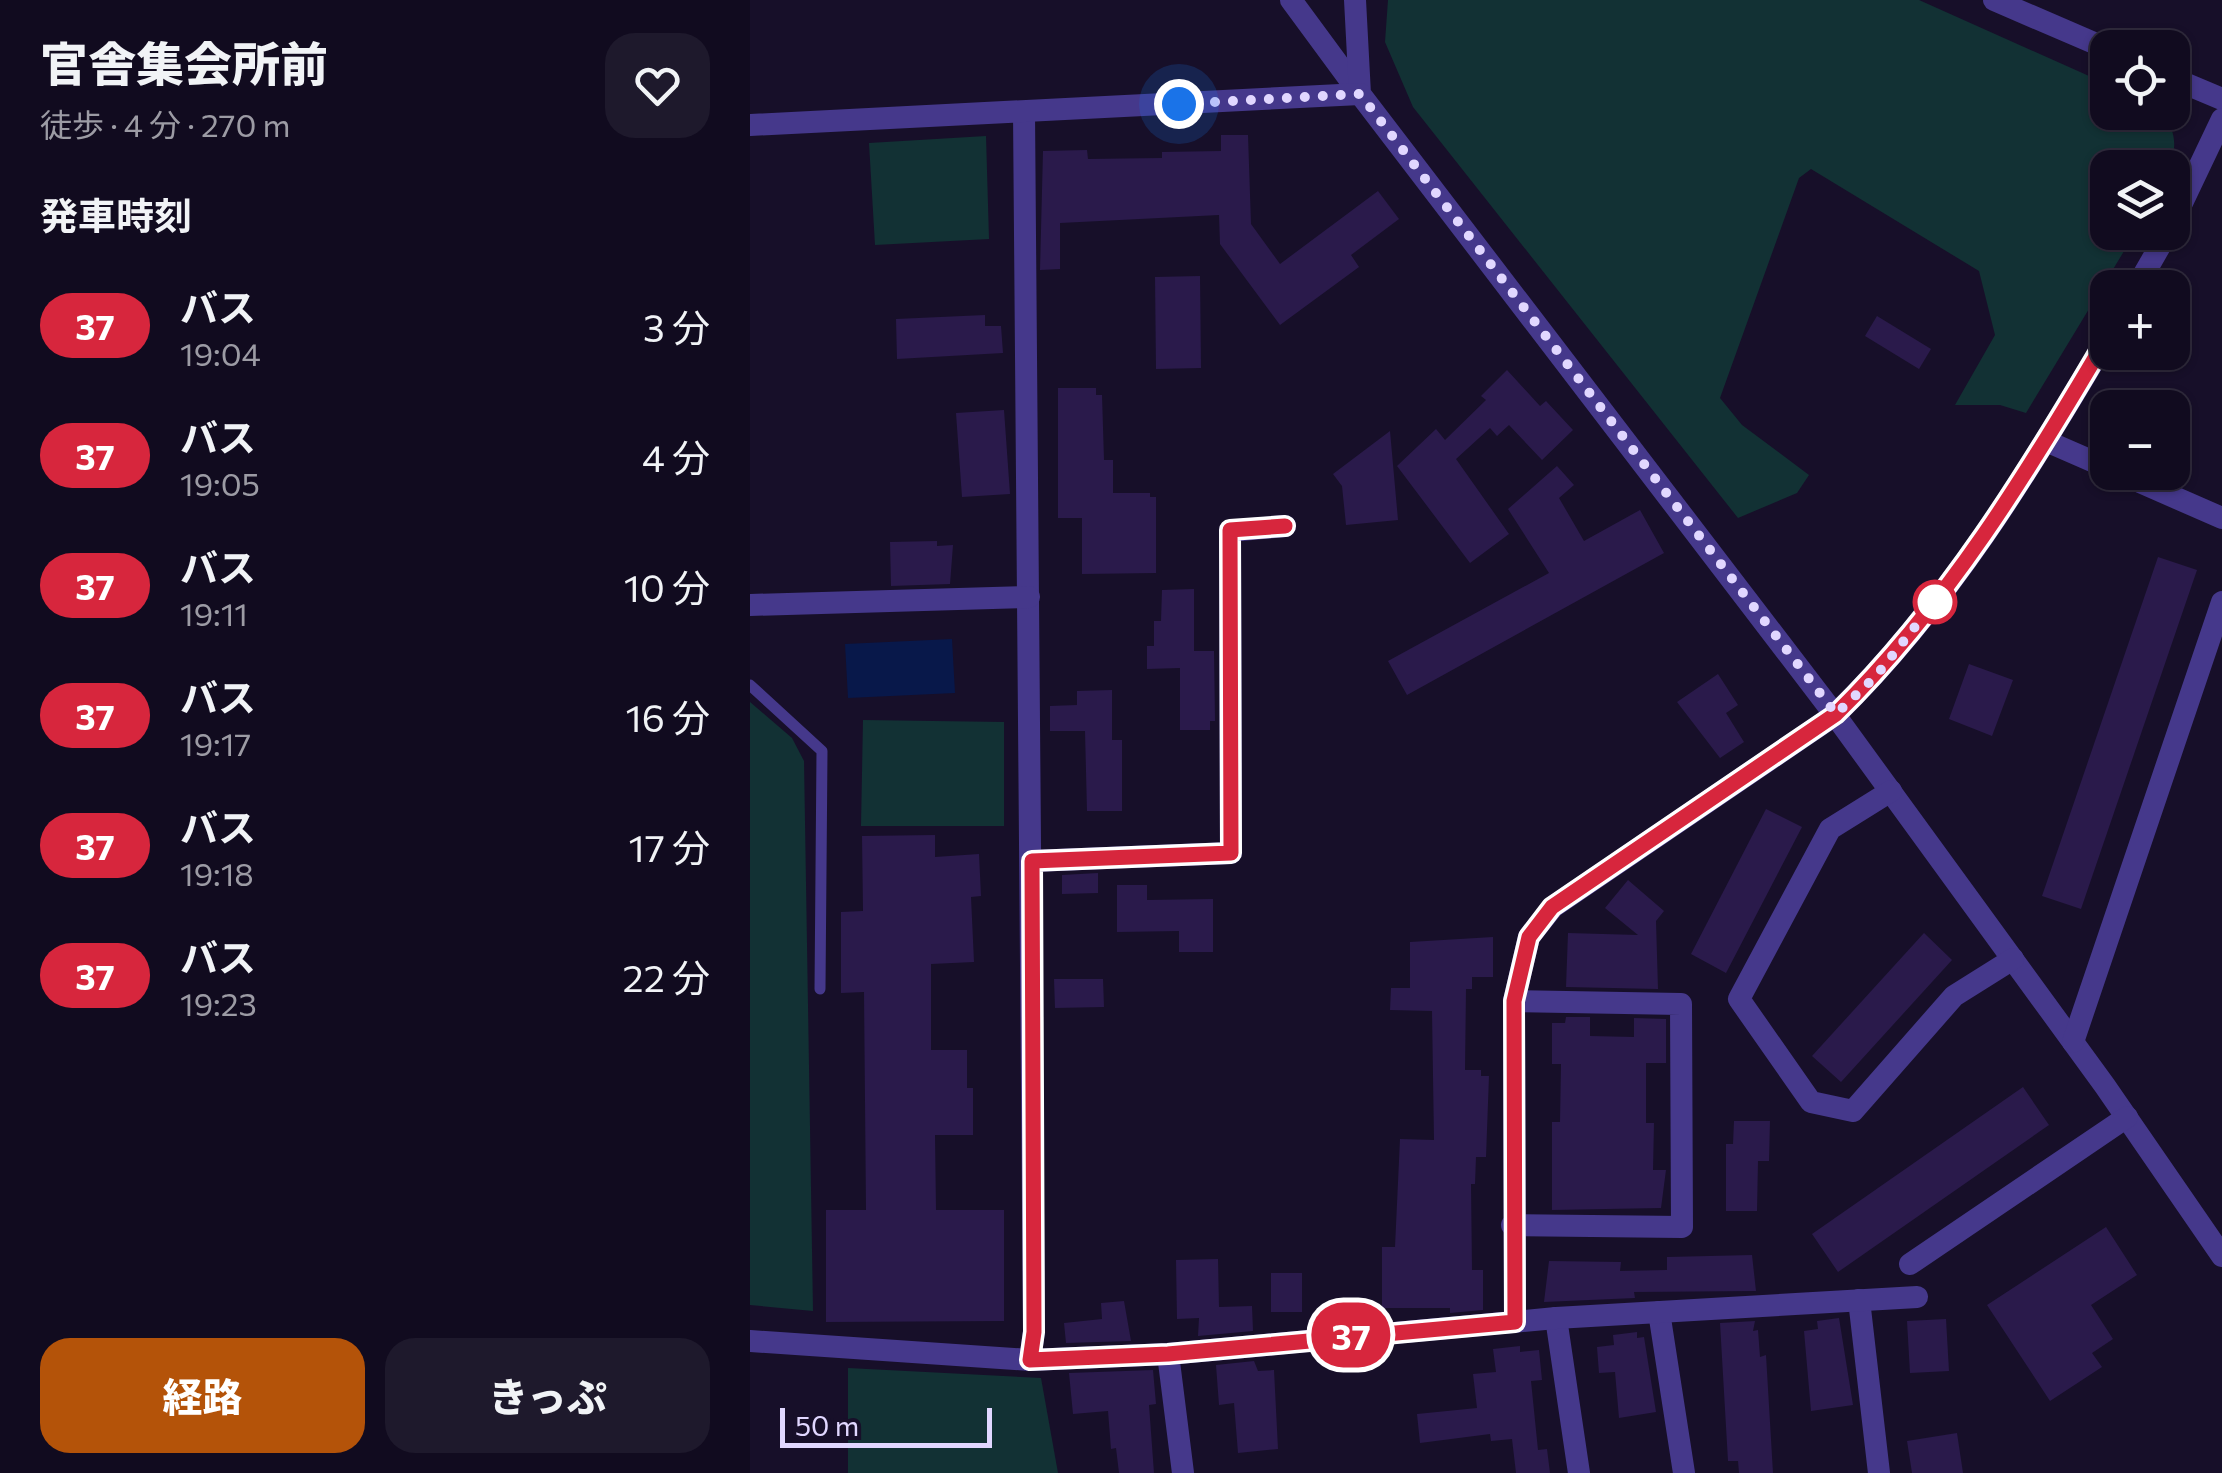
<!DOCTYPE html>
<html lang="ja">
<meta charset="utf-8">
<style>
:root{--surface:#110b1f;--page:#1e192c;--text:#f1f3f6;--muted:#9c9ba4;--line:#302b3d;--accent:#b45309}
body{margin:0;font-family:Commissioner,"Noto Sans JP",sans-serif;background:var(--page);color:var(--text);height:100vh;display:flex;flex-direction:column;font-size:38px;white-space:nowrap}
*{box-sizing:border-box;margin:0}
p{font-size:32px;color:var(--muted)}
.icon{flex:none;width:55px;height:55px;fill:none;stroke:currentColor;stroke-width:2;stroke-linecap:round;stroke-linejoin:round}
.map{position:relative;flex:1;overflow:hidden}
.sheet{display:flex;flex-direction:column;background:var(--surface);width:750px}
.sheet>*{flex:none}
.badge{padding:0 20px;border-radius:32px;font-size:35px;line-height:65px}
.controls{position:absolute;left:1340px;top:30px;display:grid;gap:20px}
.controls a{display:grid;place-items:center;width:100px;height:100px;border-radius:20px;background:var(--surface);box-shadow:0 2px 8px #0004,0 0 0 2px var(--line);font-size:50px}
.scale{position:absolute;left:30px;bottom:25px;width:212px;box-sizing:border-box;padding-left:10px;border:5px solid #e1d7ff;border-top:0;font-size:28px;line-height:35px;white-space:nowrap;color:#e1d7ff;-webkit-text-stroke:8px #170f29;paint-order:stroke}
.you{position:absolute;width:50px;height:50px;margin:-25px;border:8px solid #fff;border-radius:50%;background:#1a73e8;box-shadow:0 0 0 15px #1a73e833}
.map>.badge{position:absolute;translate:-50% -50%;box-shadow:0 0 0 5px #fff}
h2{padding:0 40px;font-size:38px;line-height:90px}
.round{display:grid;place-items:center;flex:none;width:105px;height:105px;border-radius:30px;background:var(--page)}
.head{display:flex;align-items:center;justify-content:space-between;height:170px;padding:0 40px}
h1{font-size:48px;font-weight:800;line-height:75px}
.action{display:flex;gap:20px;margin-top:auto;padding:20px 40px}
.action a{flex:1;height:115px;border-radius:30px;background:var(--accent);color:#fff;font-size:40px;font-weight:800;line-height:115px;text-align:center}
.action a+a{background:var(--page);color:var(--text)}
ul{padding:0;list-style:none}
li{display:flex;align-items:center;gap:30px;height:130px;padding:0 40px}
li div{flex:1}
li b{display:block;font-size:38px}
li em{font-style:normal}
li .badge{min-width:110px;font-weight:700;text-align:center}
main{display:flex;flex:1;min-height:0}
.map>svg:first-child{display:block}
.green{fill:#123134}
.water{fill:#08184a}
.building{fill:#2a1a4b}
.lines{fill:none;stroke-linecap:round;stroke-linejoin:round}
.lane{stroke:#45388b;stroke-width:11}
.street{stroke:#45388b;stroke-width:22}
.line-casing{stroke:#fff;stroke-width:22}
.line{stroke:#d7263d;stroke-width:15}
.walk{stroke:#e1d7ff;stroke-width:10;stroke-dasharray:0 18}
.stop-dot{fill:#fff;stroke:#d7263d;stroke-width:5}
</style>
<main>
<section class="sheet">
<div class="head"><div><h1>官舎集会所前</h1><p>徒歩 · 4 分 · 270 m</p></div><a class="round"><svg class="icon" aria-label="heart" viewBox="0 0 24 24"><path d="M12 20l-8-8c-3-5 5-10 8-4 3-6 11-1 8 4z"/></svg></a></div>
<h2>発車時刻</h2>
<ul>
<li><span class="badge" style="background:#d7263d;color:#fff">37</span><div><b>バス</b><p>19:04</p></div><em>3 分</em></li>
<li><span class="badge" style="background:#d7263d;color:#fff">37</span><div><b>バス</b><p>19:05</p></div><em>4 分</em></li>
<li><span class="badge" style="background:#d7263d;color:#fff">37</span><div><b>バス</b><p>19:11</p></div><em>10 分</em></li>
<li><span class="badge" style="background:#d7263d;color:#fff">37</span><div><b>バス</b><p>19:17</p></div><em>16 分</em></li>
<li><span class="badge" style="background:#d7263d;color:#fff">37</span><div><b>バス</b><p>19:18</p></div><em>17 分</em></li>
<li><span class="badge" style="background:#d7263d;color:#fff">37</span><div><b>バス</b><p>19:23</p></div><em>22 分</em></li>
</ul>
<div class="action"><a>経路</a><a>きっぷ</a></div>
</section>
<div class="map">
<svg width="1472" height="1473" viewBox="0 0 1472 1473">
<rect width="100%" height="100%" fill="#170f29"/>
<g class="green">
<path d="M 638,0 L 1169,0 L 1357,84 L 1358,112 L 1413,113 C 1425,130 1428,147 1419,167 L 1358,168 L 1358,232 L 1385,233 L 1276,413 L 1250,405 L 1205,405 L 1245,335 L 1229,271 L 1061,169 L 1049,178 L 970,398 L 992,425 L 1059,475 L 1047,493 L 988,518 L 663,107 L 635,42 Z"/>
<path d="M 236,136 L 239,239 L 125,245 L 119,143 Z"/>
<path d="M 0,702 L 42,738 L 54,761 L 63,1311 L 0,1305 Z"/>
<path d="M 113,720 L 254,722 L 254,826 L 111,826 Z"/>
<path d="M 98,1368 L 291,1378 L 308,1473 L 98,1473 Z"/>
</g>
<path class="water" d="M 202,639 L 205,693 L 98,698 L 95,644 Z"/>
<g class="building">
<path d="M 471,135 L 498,135 L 501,224 L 530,264 L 628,191 L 649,219 L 601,255 L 609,267 L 530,325 L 470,244 L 469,215 L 310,223 L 310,269 L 290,270 L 293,151 L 337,150 L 338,159 L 412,158 L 412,152 L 471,151 Z"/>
<path d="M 450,276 L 451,368 L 406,369 L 405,277 Z"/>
<path d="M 235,315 L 235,326 L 251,326 L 253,353 L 147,359 L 146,319 Z"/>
<path d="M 1127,316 L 1181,349 L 1169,369 L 1115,336 Z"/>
<path d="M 757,370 L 790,406 L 796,401 L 823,430 L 792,460 L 759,425 L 747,436 L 740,428 L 706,459 L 759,534 L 720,563 L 647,466 L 686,429 L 695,440 L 736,400 L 731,396 Z"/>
<path d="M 308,388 L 346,388 L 346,395 L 352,395 L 354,460 L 363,460 L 363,493 L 400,493 L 400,497 L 406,497 L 406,573 L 332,574 L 332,518 L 308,518 Z"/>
<path d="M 254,410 L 260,494 L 212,497 L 206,413 Z"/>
<path d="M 640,431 L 648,520 L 596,525 L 592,486 L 583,474 Z"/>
<path d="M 807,466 L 824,485 L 809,498 L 834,541 L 890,510 L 914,553 L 657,695 L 638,661 L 799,573 L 758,509 Z"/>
<path d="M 187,541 L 187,546 L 203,545 L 200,584 L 141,586 L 140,542 Z"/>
<path d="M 1408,557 L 1447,570 L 1331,909 L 1292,896 Z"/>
<path d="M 444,589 L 444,651 L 464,651 L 465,721 L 460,721 L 460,730 L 430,730 L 430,668 L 397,669 L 397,646 L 404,646 L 404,621 L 411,621 L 412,590 Z"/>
<path d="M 1219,664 L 1263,680 L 1242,736 L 1199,719 Z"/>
<path d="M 968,674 L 988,705 L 976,713 L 994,742 L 970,758 L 927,702 Z"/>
<path d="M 362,690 L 362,740 L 372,740 L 372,811 L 337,811 L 335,731 L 300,731 L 300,706 L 327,705 L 327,691 Z"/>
<path d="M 1016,809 L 1052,827 L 976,973 L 941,954 Z"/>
<path d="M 185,835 L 185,857 L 229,854 L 231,896 L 221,897 L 224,962 L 181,964 L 181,1050 L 217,1050 L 217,1088 L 223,1088 L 223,1135 L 185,1135 L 186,1210 L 254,1210 L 254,1321 L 76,1322 L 76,1210 L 116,1210 L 114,992 L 91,993 L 91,912 L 113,911 L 112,836 Z"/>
<path d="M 348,873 L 348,893 L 312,894 L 312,875 Z"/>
<path d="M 878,880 L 914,911 L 906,921 L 908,989 L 816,987 L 818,933 L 888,935 L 855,908 Z"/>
<path d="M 367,885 L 397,885 L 397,900 L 463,899 L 463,952 L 429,952 L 429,931 L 367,932 Z"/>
<path d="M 1174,933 L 1202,960 L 1091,1082 L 1062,1056 Z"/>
<path d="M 743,937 L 743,977 L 722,977 L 722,989 L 716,989 L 715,1070 L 731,1070 L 731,1076 L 739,1076 L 736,1157 L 726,1157 L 725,1184 L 721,1184 L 722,1270 L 733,1270 L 733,1310 L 700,1313 L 700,1308 L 632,1308 L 632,1247 L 645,1247 L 650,1139 L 684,1140 L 682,1011 L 640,1010 L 641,988 L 660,988 L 660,942 Z"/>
<path d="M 304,979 L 353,979 L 354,1007 L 305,1008 Z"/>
<path d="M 816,1017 L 840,1017 L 840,1036 L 884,1037 L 884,1018 L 916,1019 L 916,1063 L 896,1063 L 896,1123 L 904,1123 L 903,1170 L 916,1170 L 911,1208 L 802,1210 L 802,1122 L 810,1122 L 811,1064 L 802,1064 L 802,1023 L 815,1023 Z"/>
<path d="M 1273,1087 L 1299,1125 L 1088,1272 L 1062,1234 Z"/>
<path d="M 984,1121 L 1020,1121 L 1019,1161 L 1008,1161 L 1007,1211 L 976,1211 L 976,1144 L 983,1144 Z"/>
<path d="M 1356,1227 L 1387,1275 L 1341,1305 L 1363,1339 L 1342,1353 L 1352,1367 L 1300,1401 L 1237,1305 Z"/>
<path d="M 1002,1255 L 1006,1291 L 884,1292 L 885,1298 L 794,1302 L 799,1261 L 871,1262 L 870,1271 L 917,1270 L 917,1257 Z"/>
<path d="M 468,1259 L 469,1307 L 502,1306 L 503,1331 L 448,1336 L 449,1318 L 427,1319 L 426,1260 Z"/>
<rect x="521" y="1273" width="31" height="39"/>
<path d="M 374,1301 L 381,1341 L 316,1343 L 314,1323 L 352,1319 L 351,1303 Z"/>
<path d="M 1089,1318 L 1103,1405 L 1061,1411 L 1054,1331 L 1068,1329 L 1067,1321 Z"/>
<path d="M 1196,1319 L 1199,1371 L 1160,1373 L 1157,1321 Z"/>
<path d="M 1005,1321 L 1003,1331 L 1008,1330 L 1010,1357 L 1016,1355 L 1023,1473 L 989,1473 L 988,1461 L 978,1461 L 970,1323 Z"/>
<path d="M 887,1332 L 887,1338 L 894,1337 L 906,1412 L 869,1418 L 865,1372 L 849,1373 L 847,1347 L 864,1345 L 863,1335 Z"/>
<path d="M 770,1346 L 770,1352 L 789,1350 L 792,1380 L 781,1381 L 788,1450 L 797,1449 L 800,1473 L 766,1473 L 762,1439 L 741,1441 L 740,1434 L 670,1443 L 667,1414 L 727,1408 L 723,1374 L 746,1372 L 743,1349 Z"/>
<path d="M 504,1361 L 508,1371 L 524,1370 L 528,1449 L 488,1453 L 484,1403 L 469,1405 L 466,1365 Z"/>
<path d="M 403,1370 L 406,1404 L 399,1405 L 404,1473 L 369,1473 L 366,1448 L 361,1449 L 358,1411 L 323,1414 L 319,1373 Z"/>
<path d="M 1207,1433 L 1213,1473 L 1162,1473 L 1157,1441 Z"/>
</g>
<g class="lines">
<path class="lane" d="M 0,685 L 72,751 L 70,989"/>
<g class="street">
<path d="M 541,0 L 608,91"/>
<path d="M 605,0 L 610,94 L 1085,715 L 803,907 L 779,937 L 764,1001 L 765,1322"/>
<path d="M 1244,0 L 1358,49"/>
<path d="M 1422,78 L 1472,99"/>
<path d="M 274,112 L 284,1331 L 280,1360"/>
<path d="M 0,125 L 610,94"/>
<path d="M 1422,224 L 1472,119"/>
<path d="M 1386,288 L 1418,232"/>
<path d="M 1358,337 C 1279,471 1198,605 1085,715 L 1355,1086 L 1472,1256"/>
<path d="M 1296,441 L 1358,468"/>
<path d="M 1367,472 L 1472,518"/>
<path d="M 0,605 L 279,597"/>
<path d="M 1141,791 L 1080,829 L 989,999 L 1061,1102 L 1103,1111 L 1204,996 L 1263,959"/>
<path d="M 282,861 L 481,853 L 480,531 L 535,526"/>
<path d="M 1323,1042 L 1472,602"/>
<path d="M 762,1225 L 932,1227 L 931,1004 L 764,1001"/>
<path d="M 1160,1264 L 1377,1117"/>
<path d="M 1109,1300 L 1129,1473"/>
<path d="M 909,1312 L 934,1473"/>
<path d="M 806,1318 L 829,1473"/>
<path d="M 0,1341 L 280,1360 L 418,1354 L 806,1318 L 1167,1297"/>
<path d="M 418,1354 L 433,1473"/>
</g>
</g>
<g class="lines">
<defs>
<path id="line" d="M 535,526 L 480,530 L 481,853 L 282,861 L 284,1332 L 280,1360 L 418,1354 L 765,1322 L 764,1001 L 779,937 L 802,907 L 1086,714 C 1197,605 1279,471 1358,336"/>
</defs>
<use href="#line" class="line-casing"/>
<use href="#line" class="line"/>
<path class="walk" d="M 429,104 L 610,94 L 1086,714 L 1126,676 L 1191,594 L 1185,602"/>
</g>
<circle class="stop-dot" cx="1185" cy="602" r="20"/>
</svg>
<div class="controls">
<a><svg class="icon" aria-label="locate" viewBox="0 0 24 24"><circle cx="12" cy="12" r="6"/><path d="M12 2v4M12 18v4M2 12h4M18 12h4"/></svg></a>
<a><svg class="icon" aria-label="layers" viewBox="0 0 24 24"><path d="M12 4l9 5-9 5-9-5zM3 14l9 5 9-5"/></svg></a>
<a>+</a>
<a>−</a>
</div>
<div class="scale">50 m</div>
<div class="you" style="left:429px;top:104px"></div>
<b class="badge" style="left:601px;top:1335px;background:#d7263d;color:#fff">37</b>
</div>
</main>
